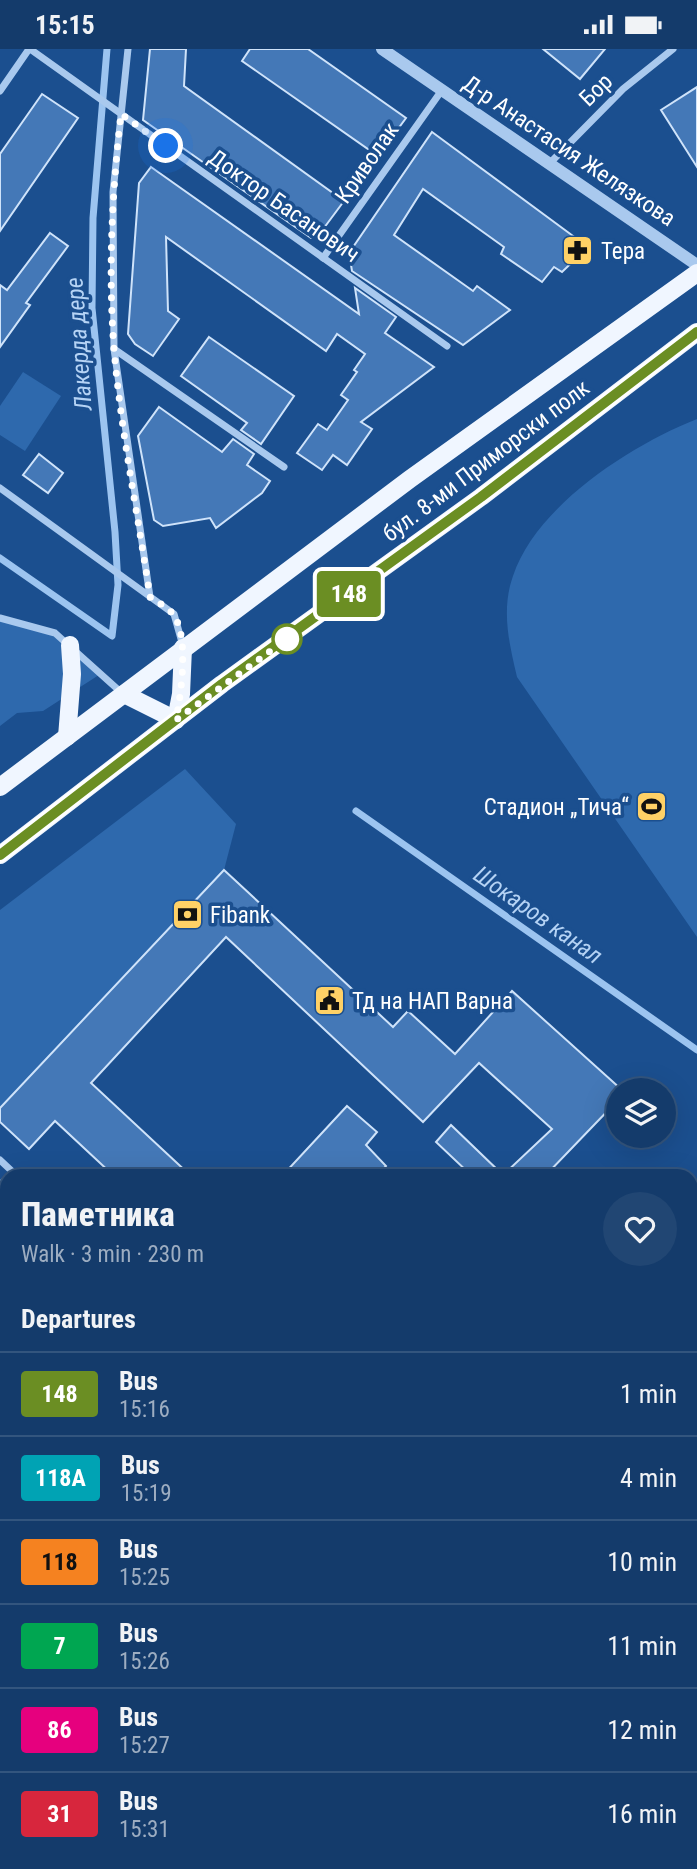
<!DOCTYPE html>
<meta charset="utf-8">
<style>
:root{--surface:#143b6b;--page:#214673;--text:#f1f3f6;--muted:#9dadc1;--line:#33557e}
body{margin:0;font-family:"Roboto Condensed",sans-serif;background:var(--page);color:var(--text);height:100vh;display:flex;flex-direction:column;font-size:26px;white-space:nowrap}
*{box-sizing:border-box;margin:0}
p{font-size:23px;color:var(--muted)}
.icon{flex:none;width:38px;height:38px;fill:none;stroke:currentColor;stroke-width:2;stroke-linecap:round;stroke-linejoin:round}
.map{position:relative;flex:1;overflow:hidden}
.drawer{position:absolute;left:0px;top:1120px;width:698px;height:700px;display:flex;flex-direction:column;background:var(--surface);border-radius:21px 21px 0 0;box-shadow:0 7px 28px #0002,0 0 0 2px var(--line)}
.drawer>*{flex:none}
.badge{padding:0 14px;border-radius:5px;font-size:24px;line-height:46px}
.fabs{position:absolute;left:606px;top:1029px;display:grid;gap:14px}
.fabs a{display:grid;place-items:center;width:70px;height:70px;border-radius:50%;background:var(--surface);box-shadow:0 7px 28px #0002,0 0 0 2px var(--line);font-size:35px}
.you{position:absolute;width:35px;height:35px;margin:-18px;border:5px solid #fff;border-radius:50%;background:#1a73e8;box-shadow:0 0 0 10px #1a73e833}
.map>.badge{position:absolute;translate:-50% -50%;box-shadow:0 0 0 4px #fff}
h2{padding:0 21px;font-size:26px;line-height:63px}
.round{display:grid;place-items:center;flex:none;width:74px;height:74px;border-radius:37px;background:var(--page)}
.overview{display:flex;align-items:center;justify-content:space-between;height:119px;padding:0 21px}
h1{font-size:33px;font-weight:800;line-height:52px}
ul{padding:0;list-style:none}
li{display:flex;align-items:center;gap:21px;height:84px;padding:0 21px;border-top:2px solid var(--line)}
li div{flex:1}
li b{display:block;font-size:26px}
li em{font-style:normal}
li .badge{min-width:77px;font-weight:700;text-align:center}
.status{display:flex;justify-content:space-between;align-items:center;height:49px;padding:0 35px;background:var(--surface);direction:ltr}
.status svg{height:19px;fill:currentColor}
.map>svg:first-child{display:block}
.green{fill:#2e69ad}
.lines{fill:none;stroke-linecap:round;stroke-linejoin:round}
.stream{stroke:#9cc4f0;stroke-width:7}
.building{fill:#4478b7;stroke:#cfe3fa;stroke-width:2}
.minor{stroke:#a9c9ee;stroke-width:7}
.tertiary{stroke:#a9c9ee;stroke-width:12}
.primary{stroke:#f0f6ff;stroke-width:18}
.line-casing{stroke:#fff;stroke-width:16}
.line{stroke:#6b8e23;stroke-width:10}
.walk{stroke:#fff;stroke-width:7;stroke-dasharray:0 12.6}
.stop-dot{fill:#fff;stroke:#6b8e23;stroke-width:3.5}
.labels{text-anchor:middle;dominant-baseline:central;stroke-width:7;stroke-linejoin:round;paint-order:stroke}
.street-label{font-size:23px;fill:#fff;stroke:#1b4f8f}
.poi-label{font-size:23px;fill:#fff;stroke:#1b4f8f;text-anchor:start}
.water-label{font-size:24px;font-style:italic;fill:#b5d3f5;stroke:#1b4f8f}
</style>
<div class="status"><b>15:15</b><svg viewBox="0 0 49 12"><path d="M0 12V9h3v3zM5 12V6h3v6zM10 12V3h3v9zM15 12V0h3v12zM26 1h20v11H26zM47 4h2v5h-2z"/></svg></div>
<div class="map">
<svg width="697" height="1820" viewBox="0 0 697 1820">
<rect width="100%" height="100%" fill="#1b4f8f"/>
<g class="green">
<path d="M 23,323 L 61,347 L 25,402 L 0,386 L 0,357 Z"/>
<path d="M 697,370 L 697,888 L 517,628 C 509,594 501,561 513,527 C 536,457 631,396 697,370 Z"/>
<path d="M 0,570 L 55,584 L 102,624 L 43,662 L 17,664 L 0,677 Z"/>
<path d="M 185,720 L 236,775 L 224,821 L 0,1058 L 0,861 Z"/>
<path d="M 691,1556 L 697,1562 L 697,1815 L 688,1820 L 680,1813 L 691,1813 Z"/>
</g>
<g class="lines">
<g class="stream">
<path d="M 0,509 L 112,587 L 118,536 L 115,483 L 92,259 L 93,169 L 107,0"/>
<path d="M 356,762 L 697,1001"/>
</g>
</g>
<g class="building">
<path d="M 150,0 L 186,0 L 184,37 L 344,152 L 318,187 L 311,189 L 143,71 Z"/>
<path d="M 250,0 L 308,0 L 406,69 L 378,107 L 242,12 Z"/>
<path d="M 543,0 L 605,0 L 580,30 Z"/>
<path d="M 697,38 L 697,118 L 661,61 Z"/>
<path d="M 42,45 L 78,69 L 0,182 L 0,105 Z"/>
<path d="M 432,83 L 588,198 L 562,223 L 554,218 L 542,233 L 501,205 L 504,198 L 423,140 L 394,186 L 473,242 L 477,237 L 510,261 L 463,296 L 352,222 L 349,204 Z"/>
<path d="M 151,118 L 359,265 L 355,239 L 396,268 L 385,284 L 434,318 L 361,373 L 372,380 L 347,416 L 333,406 L 322,421 L 297,404 L 318,375 L 327,381 L 348,351 L 341,346 L 357,323 L 354,321 L 365,305 L 337,285 L 326,302 L 166,188 L 168,262 L 179,270 L 153,307 L 135,295 L 128,285 L 139,134 Z"/>
<path d="M 50,184 L 68,197 L 26,254 L 30,256 L 0,298 L 0,236 L 7,241 Z"/>
<path d="M 209,288 L 294,347 L 261,395 L 241,381 L 247,374 L 181,327 Z"/>
<path d="M 159,358 L 222,403 L 233,390 L 254,405 L 247,416 L 270,432 L 262,444 L 216,479 L 210,469 L 163,477 L 154,471 L 138,387 Z"/>
<path d="M 39,405 L 63,424 L 48,444 L 23,426 Z"/>
<path d="M 224,821 L 393,978 L 408,962 L 455,1005 L 512,942 L 622,1041 L 618,1041 L 618,1051 L 545,1127 L 472,1127 L 436,1093 L 451,1076 L 503,1126 L 552,1080 L 479,1014 L 423,1073 L 226,888 L 91,1034 L 191,1127 L 114,1127 L 55,1072 L 29,1100 L 0,1073 L 0,1059 Z"/>
<path d="M 347,1057 L 377,1083 L 366,1096 L 386,1117 L 377,1127 L 282,1127 Z"/>
</g>
<g class="lines">
<g class="minor">
<path d="M 30,0 L 447,297"/>
<path d="M 128,0 L 113,143 L 114,300 L 150,548"/>
<path d="M 0,42 L 29,0"/>
<path d="M 550,114 L 623,40 L 673,0"/>
<path d="M 323,209 L 442,41"/>
<path d="M 114,300 L 284,418"/>
<path d="M 0,439 L 174,565 L 183,597"/>
<path d="M 0,569 L 55,584 L 123,645"/>
<path d="M 0,1111 L 17,1127"/>
<path d="M 0,1136 L 7,1129"/>
<path d="M 0,1355 L 7,1362"/>
<path d="M 0,1586 L 7,1593"/>
<path d="M 0,1653 L 7,1646"/>
<path d="M 108,1813 L 111,1820"/>
<path d="M 315,1813 L 318,1820"/>
<path d="M 507,1813 L 511,1820"/>
<path d="M 274,1820 L 287,1813"/>
</g>
<path class="tertiary" d="M 382,0 L 697,216"/>
<g class="primary">
<path d="M 124,645 L 176,671"/>
<path d="M 176,671 L 181,645 L 183,599"/>
<path d="M 67,688 L 72,625 L 70,596"/>
<path d="M 0,738 L 410,430 L 697,224"/>
<path d="M 0,806 L 222,635 L 481,448 L 697,283"/>
</g>
</g>
<g class="lines">
<defs>
<path id="line" d="M 0,806 L 222,635 L 481,448 L 697,283"/>
</defs>
<use href="#line" class="line-casing"/>
<use href="#line" class="line"/>
<path class="walk" d="M 166,97 L 121,65 C 112,143 108,222 114,300 C 121,383 138,466 150,548 C 157,553 167,558 172,564 C 190,584 181,646 176,671 L 287,590"/>
</g>
<defs>
<symbol id="pharmacy-square" viewBox="-11 -11 22 22"><rect x="-9" y="-9" width="18" height="18" rx="4" fill="#ffd166" stroke="#1b4f8f"/><path d="M-2-6h4v4h4v4h-4v4h-4v-4h-4v-4h4Z" fill="#111"/></symbol>
<symbol id="stadium-square" viewBox="-11 -11 22 22"><rect x="-9" y="-9" width="18" height="18" rx="4" fill="#ffd166" stroke="#1b4f8f"/><path d="M0-5a6.5 5 0 1 0 0 10a6.5 5 0 1 0 0-10ZM-3.5-1.8h7v3.6h-7Z" fill="#111"/></symbol>
<symbol id="bank-square" viewBox="-11 -11 22 22"><rect x="-9" y="-9" width="18" height="18" rx="4" fill="#ffd166" stroke="#1b4f8f"/><path d="M-6-4H6V4H-6ZM0-2.3a2.3 2.3 0 1 0 0 4.6a2.3 2.3 0 1 0 0-4.6Z" fill="#111"/></symbol>
<symbol id="civic-square" viewBox="-11 -11 22 22"><rect x="-9" y="-9" width="18" height="18" rx="4" fill="#ffd166" stroke="#1b4f8f"/><path d="M-.6-6.5H3V-4.5H.6V-3L4-1V1h2V6H-6V1h2V-1L-.6-3ZM-1.2 2.5V6h2.4V2.5Z" fill="#111"/></symbol>
</defs>
<g fill-rule="evenodd">
<use href="#pharmacy-square" x="560" y="184" width="35" height="35"/>
<use href="#stadium-square" x="634" y="740" width="35" height="35"/>
<use href="#bank-square" x="170" y="848" width="35" height="35"/>
<use href="#civic-square" x="312" y="934" width="35" height="35"/>
</g>
<circle class="stop-dot" cx="287" cy="590" r="14"/>
<g class="labels">
<g class="street-label">
<text transform="translate(596 41) rotate(-44)">Бор</text>
<text transform="translate(569 102) rotate(34)">Д-р Анастасия Желязкова</text>
<text transform="translate(367 114) rotate(-55)">Криволак</text>
<text transform="translate(284 157) rotate(35)">Доктор Басанович</text>
<text transform="translate(486 412) rotate(-37)">бул. 8-ми Приморски полк</text>
</g>
<g class="poi-label">
<text x="601" y="202">Тера</text>
<text x="629" y="758" text-anchor="end">Стадион „Тича“</text>
<text x="210" y="866">Fibank</text>
<text x="352" y="952">Тд на НАП Варна</text>
</g>
<g class="water-label">
<text transform="translate(79 295) rotate(-94)">Лакерда дере</text>
<text transform="translate(538 866) rotate(35)">Шокаров канал</text>
</g>
</g>
</svg>
<div class="fabs">
<a><svg class="icon" aria-label="layers" viewBox="0 0 24 24"><path d="M12 4l9 5-9 5-9-5zM3 14l9 5 9-5"/></svg></a>
</div>
<div class="you" style="left:166px;top:97px"></div>
<b class="badge" style="left:349px;top:545px;background:#6b8e23;color:#fff">148</b>
<section class="drawer">
<div class="overview"><div><h1>Паметника</h1><p>Walk · 3 min · 230 m</p></div><a class="round"><svg class="icon" aria-label="heart" viewBox="0 0 24 24"><path d="M12 20l-8-8c-3-5 5-10 8-4 3-6 11-1 8 4z"/></svg></a></div>
<h2>Departures</h2>
<ul>
<li><span class="badge" style="background:#6b8e23;color:#fff">148</span><div><b>Bus</b><p>15:16</p></div><em>1 min</em></li>
<li><span class="badge" style="background:#00a3b4;color:#fff">118А</span><div><b>Bus</b><p>15:19</p></div><em>4 min</em></li>
<li><span class="badge" style="background:#f58220;color:#111">118</span><div><b>Bus</b><p>15:25</p></div><em>10 min</em></li>
<li><span class="badge" style="background:#00a651;color:#fff">7</span><div><b>Bus</b><p>15:26</p></div><em>11 min</em></li>
<li><span class="badge" style="background:#e6007e;color:#fff">86</span><div><b>Bus</b><p>15:27</p></div><em>12 min</em></li>
<li><span class="badge" style="background:#d7263d;color:#fff">31</span><div><b>Bus</b><p>15:31</p></div><em>16 min</em></li>
</ul>
</section>
</div>
